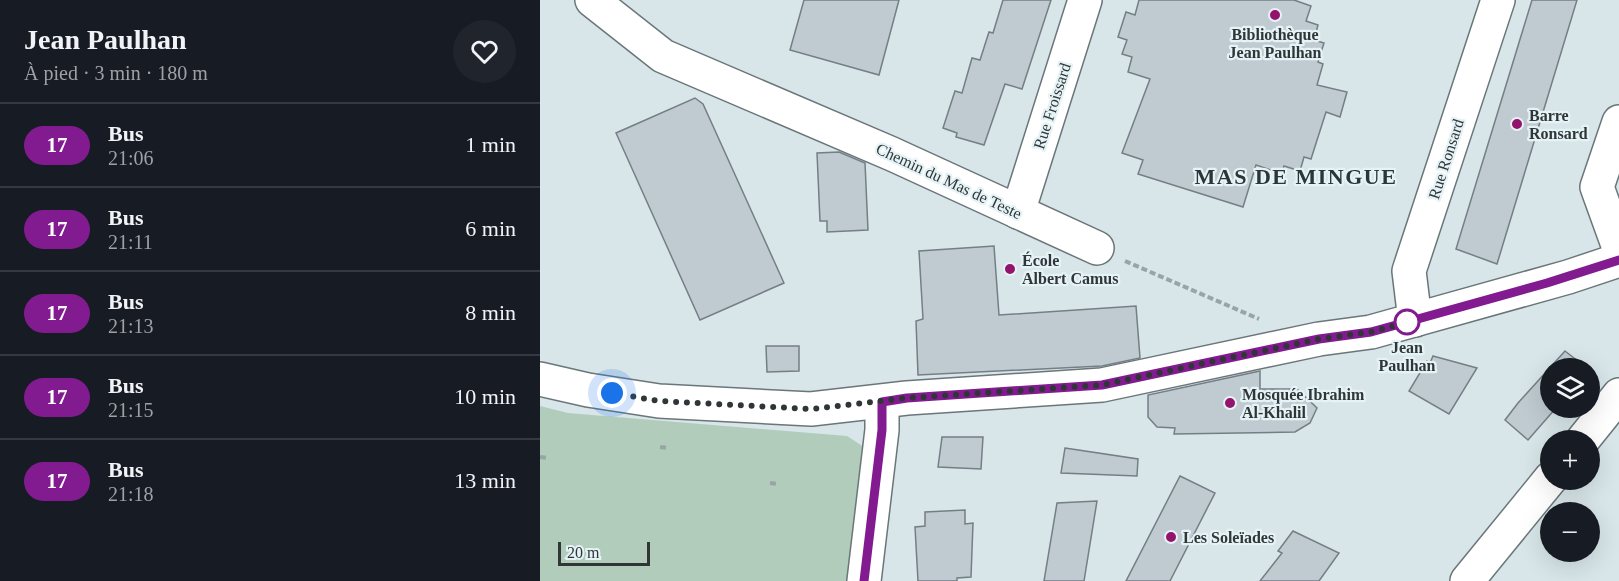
<!DOCTYPE html>
<html lang="fr">
<meta charset="utf-8">
<style>
:root{--surface:#171b24;--page:#20242c;--text:#f1f3f6;--muted:#9ea1a6;--line:#363941}
body{margin:0;font-family:Georgia,serif;background:var(--page);color:var(--text);height:100vh;display:flex;flex-direction:column;font-size:22px;white-space:nowrap}
*{box-sizing:border-box;margin:0}
p{font-size:20px;color:var(--muted)}
.icon{flex:none;width:33px;height:33px;fill:none;stroke:currentColor;stroke-width:2;stroke-linecap:round;stroke-linejoin:round}
.map{position:relative;flex:1;overflow:hidden}
.drawer{display:flex;flex-direction:column;background:var(--surface);width:540px}
.drawer>*{flex:none}
.badge{padding:0 12px;border-radius:20px;font-size:21px;line-height:39px}
.fabs{position:absolute;left:1000px;top:358px;display:grid;gap:12px}
.fabs a{display:grid;place-items:center;width:60px;height:60px;border-radius:50%;background:var(--surface);box-shadow:0 6px 24px #0002;font-size:30px}
.scale{position:absolute;left:18px;bottom:15px;width:92px;box-sizing:border-box;padding-left:6px;border:3px solid #303637;border-top:0;font-size:16px;line-height:21px;white-space:nowrap;color:#303637;-webkit-text-stroke:4px #e5f3f6;paint-order:stroke}
.you{position:absolute;width:30px;height:30px;margin:-15px;border:4px solid #fff;border-radius:50%;background:#1a73e8;box-shadow:0 0 0 9px #1a73e833}
.map>.badge{position:absolute;translate:-50% -50%;box-shadow:0 0 0 3px #fff}
.round{display:grid;place-items:center;flex:none;width:63px;height:63px;border-radius:32px;background:var(--page)}
.headline{display:flex;align-items:center;justify-content:space-between;height:102px;padding:0 24px}
h1{font-size:28px;font-weight:800;line-height:45px}
ul{padding:0;list-style:none}
li{display:flex;align-items:center;gap:18px;height:84px;padding:0 24px;border-top:2px solid var(--line)}
li div{flex:1}
li b{display:block;font-size:22px}
li em{font-style:normal}
li .badge{min-width:66px;font-weight:700;text-align:center}
main{display:flex;flex:1;min-height:0}
.map>svg:first-child{display:block}
.green{fill:#b1ccbb}
.building{fill:#bfcad1;stroke:#757e85;stroke-width:1.5}
.lines{fill:none;stroke-linecap:round;stroke-linejoin:round}
.minor-casing{stroke:#6a7679;stroke-width:36}
.path{stroke:#99a4a6;stroke-width:4;stroke-dasharray:6 3;stroke-linecap:butt}
.minor{stroke:#fff;stroke-width:33}
.line-casing{stroke:#fff;stroke-width:14}
.line{stroke:#821b8f;stroke-width:9}
.walk{stroke:#303637;stroke-width:6;stroke-dasharray:0 10.8}
.poi-dot{fill:#94136c;stroke:#e5f3f6;stroke-width:2}
.stop-dot{fill:#fff;stroke:#821b8f;stroke-width:3}
.labels{text-anchor:middle;dominant-baseline:central;stroke-width:4.5;stroke-linejoin:round;paint-order:stroke}
.poi-label{font-size:16px;font-weight:bold;fill:#303637;stroke:#e5f3f6;text-anchor:start}
.street-label{font-size:16px;fill:#303637;stroke:#e5f3f6}
.stop-label{font-size:16px;font-weight:bold;fill:#303637;stroke:#e5f3f6}
.district-label{font-size:22px;font-weight:bold;letter-spacing:1.5px;fill:#2a3638;stroke:#e5f3f6}
</style>
<main>
<section class="drawer">
<div class="headline"><div><h1>Jean Paulhan</h1><p>À pied · 3 min · 180 m</p></div><a class="round"><svg class="icon" aria-label="heart" viewBox="0 0 24 24"><path d="M12 20l-8-8c-3-5 5-10 8-4 3-6 11-1 8 4z"/></svg></a></div>
<ul>
<li><span class="badge" style="background:#821b8f;color:#fff">17</span><div><b>Bus</b><p>21:06</p></div><em>1 min</em></li>
<li><span class="badge" style="background:#821b8f;color:#fff">17</span><div><b>Bus</b><p>21:11</p></div><em>6 min</em></li>
<li><span class="badge" style="background:#821b8f;color:#fff">17</span><div><b>Bus</b><p>21:13</p></div><em>8 min</em></li>
<li><span class="badge" style="background:#821b8f;color:#fff">17</span><div><b>Bus</b><p>21:15</p></div><em>10 min</em></li>
<li><span class="badge" style="background:#821b8f;color:#fff">17</span><div><b>Bus</b><p>21:18</p></div><em>13 min</em></li>
</ul>
</section>
<div class="map">
<svg width="1079" height="581" viewBox="0 0 1079 581">
<rect width="100%" height="100%" fill="#d8e6e9"/>
<path class="green" d="M 0,406 L 28,413 L 307,436 L 327,449 L 310,581 L 0,581 Z"/>
<g class="building">
<path d="M 264,0 L 359,0 L 339,75 L 250,50 Z"/>
<path d="M 463,0 L 511,0 L 482,89 L 465,84 L 444,145 L 416,137 L 417,133 L 403,128 L 415,91 L 422,93 L 432,58 L 440,60 L 449,32 L 453,33 Z"/>
<path d="M 599,0 L 754,0 L 771,6 L 766,21 L 778,25 L 774,40 L 784,43 L 778,62 L 783,64 L 777,85 L 807,92 L 800,117 L 786,112 L 771,159 L 764,157 L 760,171 L 744,166 L 742,174 L 716,165 L 703,207 L 598,174 L 603,160 L 582,153 L 610,79 L 588,72 L 592,57 L 582,54 L 587,40 L 578,37 L 586,12 L 595,15 Z"/>
<path d="M 992,0 L 1037,0 L 957,264 L 916,249 Z"/>
<path d="M 155,98 L 163,104 L 244,283 L 160,320 L 76,133 Z"/>
<path d="M 299,152 L 325,163 L 328,230 L 287,232 L 287,221 L 280,221 L 277,153 Z"/>
<path d="M 454,246 L 459,315 L 596,306 L 600,358 L 562,366 L 378,375 L 376,321 L 383,319 L 379,251 Z"/>
<path d="M 226,346 L 259,346 L 259,371 L 227,372 Z"/>
<path d="M 1025,351 L 1048,369 L 1011,369 L 1011,408 L 1016,408 L 988,440 L 965,420 L 978,403 Z"/>
<path d="M 893,356 L 937,368 L 909,414 L 869,391 L 887,361 L 890,363 Z"/>
<path d="M 720,371 L 720,389 L 757,389 L 777,408 L 770,423 L 755,432 L 634,434 L 635,428 L 617,427 L 608,417 L 608,395 Z"/>
<path d="M 402,437 L 443,437 L 441,469 L 398,467 Z"/>
<path d="M 525,448 L 598,459 L 597,476 L 521,473 Z"/>
<path d="M 640,476 L 675,493 L 630,581 L 586,581 Z"/>
<path d="M 557,501 L 544,581 L 504,581 L 517,503 Z"/>
<path d="M 425,510 L 425,524 L 433,523 L 431,577 L 417,578 L 417,581 L 378,581 L 375,527 L 385,526 L 385,512 Z"/>
<path d="M 753,531 L 799,553 L 779,581 L 720,581 L 742,553 L 738,551 Z"/>
</g>
<g class="lines">
<defs>
<g id="minor">
<path d="M 52,0 L 123,56 L 352,154 L 557,248"/>
<path d="M 1079,122 L 1057,187 L 1079,248"/>
<path d="M 478,212 L 545,0"/>
<path d="M 875,320 L 869,271 L 958,0"/>
<path d="M 0,379 L 48,390 L 119,401 L 271,409 L 367,398 L 562,385 L 779,339 L 831,332 L 1028,277 L 1079,260"/>
<path d="M 1042,441 L 1079,395"/>
<path d="M 324,581 L 342,430 L 342,402"/>
<path d="M 927,581 L 1011,478"/>
</g>
</defs>
<use href="#minor" class="minor-casing"/>
<g class="path">
<path d="M 585,261 L 719,319"/>
<path d="M 120,447 L 127,448"/>
<path d="M 0,457 L 7,458"/>
<path d="M 230,483 L 237,484"/>
</g>
<use href="#minor" class="minor"/>
</g>
<g class="lines">
<defs>
<path id="line" d="M 324,581 L 342,430 L 342,402 L 367,398 L 562,385 L 779,339 L 831,332 L 1007,283 L 1079,260"/>
</defs>
<use href="#line" class="line-casing"/>
<use href="#line" class="line"/>
<path class="walk" d="M 72,393 L 119,401 L 271,409 L 367,398 L 562,385 L 779,339 L 831,332 L 875,320 L 867,322"/>
</g>
<g class="poi-dot">
<circle cx="735" cy="15" r="6"/>
<circle cx="977" cy="124" r="6"/>
<circle cx="470" cy="269" r="6"/>
<circle cx="690" cy="403" r="6"/>
<circle cx="631" cy="537" r="6"/>
</g>
<circle class="stop-dot" cx="867" cy="322" r="12"/>
<g class="labels">
<g class="poi-label">
<text x="735" y="34" text-anchor="middle">Bibliothèque<tspan x="735" dy="18">Jean Paulhan</tspan></text>
<text x="989" y="115">Barre<tspan x="989" dy="18">Ronsard</tspan></text>
<text x="482" y="260">École<tspan x="482" dy="18">Albert Camus</tspan></text>
<text x="702" y="394">Mosquée Ibrahim<tspan x="702" dy="18">Al-Khalil</tspan></text>
<text x="643" y="537">Les Soleïades</text>
</g>
<g class="street-label">
<text transform="translate(512 106) rotate(-72)">Rue Froissard</text>
<text transform="translate(906 159) rotate(-72)">Rue Ronsard</text>
<text transform="translate(409 181) rotate(25)">Chemin du Mas de Teste</text>
</g>
<g class="stop-label">
<text x="867" y="347">Jean<tspan x="867" dy="18">Paulhan</tspan></text>
</g>
<g class="district-label">
<text x="756" y="176">MAS DE MINGUE</text>
</g>
</g>
</svg>
<div class="fabs">
<a><svg class="icon" aria-label="layers" viewBox="0 0 24 24"><path d="M12 4l9 5-9 5-9-5zM3 14l9 5 9-5"/></svg></a>
<a>+</a>
<a>−</a>
</div>
<div class="scale">20 m</div>
<div class="you" style="left:72px;top:393px"></div>
</div>
</main>
